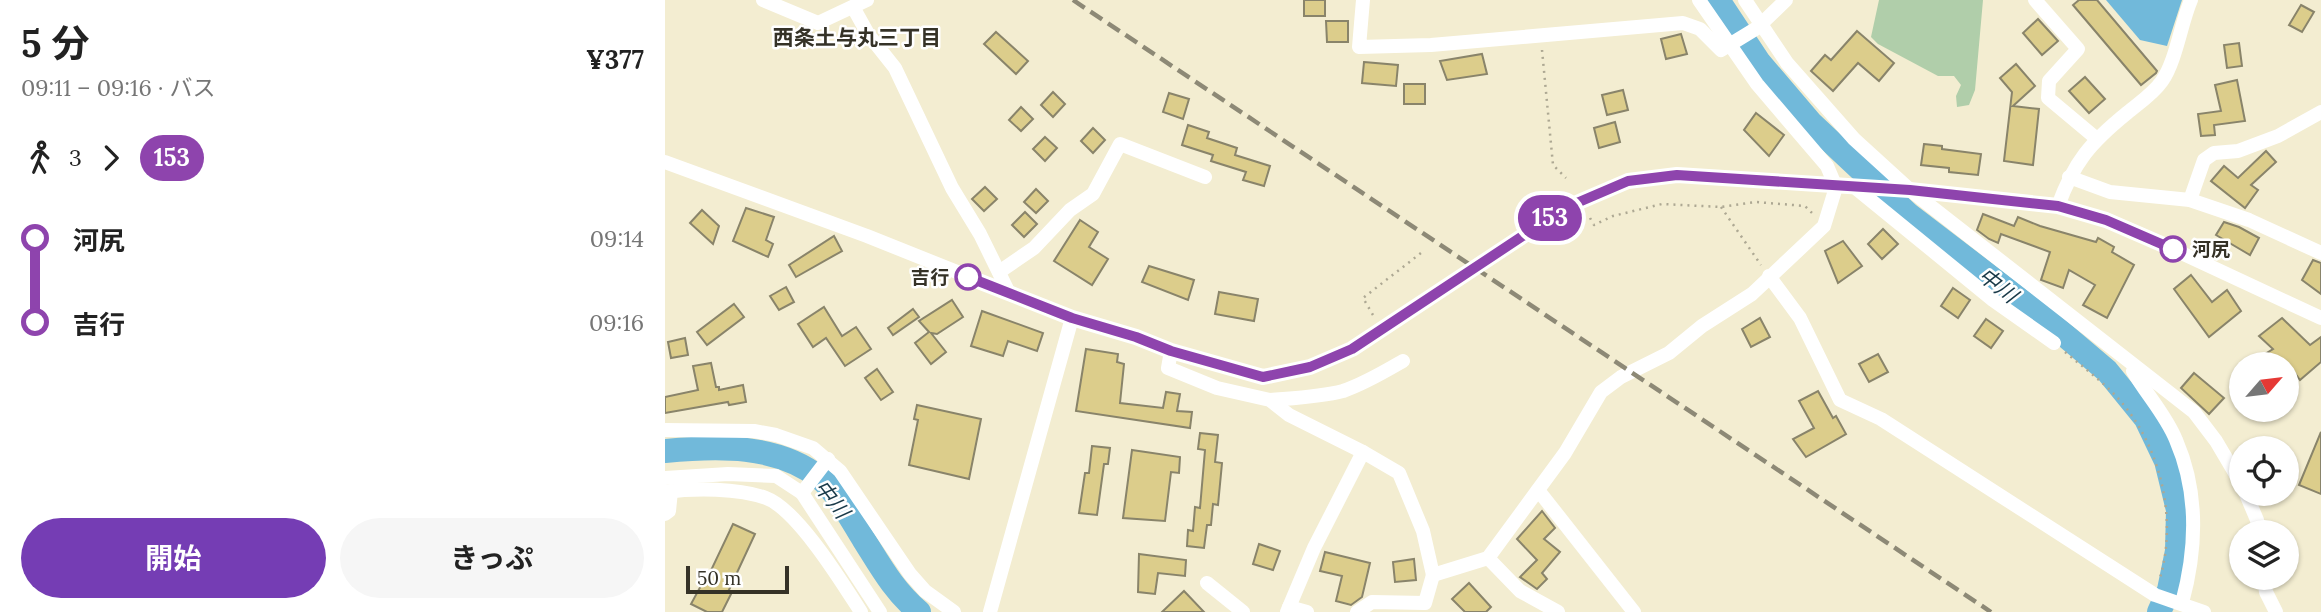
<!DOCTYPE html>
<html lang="ja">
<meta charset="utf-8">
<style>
:root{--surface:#fff;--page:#f6f6f6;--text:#222;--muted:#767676;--accent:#753db4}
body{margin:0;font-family:Lora,"Noto Sans JP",serif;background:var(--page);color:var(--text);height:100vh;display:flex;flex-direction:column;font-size:26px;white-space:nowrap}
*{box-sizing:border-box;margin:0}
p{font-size:23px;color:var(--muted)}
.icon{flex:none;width:38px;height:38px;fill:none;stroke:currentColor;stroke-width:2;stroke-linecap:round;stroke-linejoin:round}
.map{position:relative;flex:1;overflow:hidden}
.panel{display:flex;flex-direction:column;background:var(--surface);width:665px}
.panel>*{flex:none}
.badge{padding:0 14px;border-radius:23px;font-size:24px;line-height:46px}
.needle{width:46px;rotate:62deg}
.buttons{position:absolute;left:1564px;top:352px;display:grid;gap:14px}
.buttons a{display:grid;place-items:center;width:70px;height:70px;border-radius:50%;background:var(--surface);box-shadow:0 2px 5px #0004;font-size:35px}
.scale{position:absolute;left:21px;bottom:18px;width:103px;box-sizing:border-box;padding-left:7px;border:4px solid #353227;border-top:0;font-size:19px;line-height:24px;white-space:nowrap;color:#353227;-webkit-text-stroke:5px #fff;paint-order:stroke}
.map>.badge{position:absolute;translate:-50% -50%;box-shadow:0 0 0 4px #fff}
.legs{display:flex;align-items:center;gap:10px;height:77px;padding:0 21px;font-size:23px}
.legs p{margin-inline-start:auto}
.summary{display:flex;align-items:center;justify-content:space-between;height:119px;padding:0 21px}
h1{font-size:38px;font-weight:700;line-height:52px}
.primary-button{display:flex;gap:14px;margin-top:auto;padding:14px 21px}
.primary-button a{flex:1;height:80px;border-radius:42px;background:var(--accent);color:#fff;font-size:28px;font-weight:700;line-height:80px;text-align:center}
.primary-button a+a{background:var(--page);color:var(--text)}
ul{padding:0 21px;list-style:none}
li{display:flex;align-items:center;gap:24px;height:84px;font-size:26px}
li i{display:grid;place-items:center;width:10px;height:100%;margin:0 9px;background:currentColor}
li i::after{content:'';width:18px;height:18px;margin:-9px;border:5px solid;border-radius:50%;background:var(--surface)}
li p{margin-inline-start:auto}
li:first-child i{background:linear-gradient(#0000 50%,currentColor 0)}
li:last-child i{background:linear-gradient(currentColor 50%,#0000 0)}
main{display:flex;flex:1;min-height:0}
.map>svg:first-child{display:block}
.green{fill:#b0ceaa}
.water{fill:#71b9da}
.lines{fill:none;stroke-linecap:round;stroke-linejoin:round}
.river{stroke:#71b9da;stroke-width:24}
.building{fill:#dccd8b;stroke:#89846a;stroke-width:2}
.path{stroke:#ada893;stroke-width:2.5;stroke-dasharray:2 5;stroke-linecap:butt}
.minor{stroke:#fff;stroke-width:14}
.rail{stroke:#8d8976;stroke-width:4.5;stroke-dasharray:14 7;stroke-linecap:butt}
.line-1-casing{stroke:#fff;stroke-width:16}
.line-1{stroke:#8e44ad;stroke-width:10}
.stop-1-dot{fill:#fff;stroke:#8e44ad;stroke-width:3.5}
.labels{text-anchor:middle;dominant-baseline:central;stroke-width:5;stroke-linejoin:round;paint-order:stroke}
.stop-label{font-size:19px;font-weight:bold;fill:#353227;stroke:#fff;text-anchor:start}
.neighbourhood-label{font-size:21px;font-weight:bold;fill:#353227;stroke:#fff}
.water-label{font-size:21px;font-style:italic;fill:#183948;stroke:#fff}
</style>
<main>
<section class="panel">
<div class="summary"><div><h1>5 分</h1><p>09:11 – 09:16 · バス</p></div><b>¥377</b></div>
<div class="legs"><svg class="icon" aria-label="walk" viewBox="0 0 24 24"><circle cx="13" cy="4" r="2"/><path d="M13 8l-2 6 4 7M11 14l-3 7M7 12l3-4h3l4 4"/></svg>3<svg class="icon" aria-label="forward" viewBox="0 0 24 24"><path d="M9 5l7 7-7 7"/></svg><b class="badge" style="background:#8e44ad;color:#fff">153</b></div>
<ul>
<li><i style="color:#8e44ad"></i><b>河尻</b><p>09:14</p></li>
<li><i style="color:#8e44ad"></i><b>吉行</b><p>09:16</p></li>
</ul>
<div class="primary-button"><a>開始</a><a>きっぷ</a></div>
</section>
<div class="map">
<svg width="1656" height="612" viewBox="0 0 1656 612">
<rect width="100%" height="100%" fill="#f3edd1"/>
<path class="green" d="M 1214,0 L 1318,0 L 1310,90 L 1304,105 L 1292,107 L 1291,96 L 1296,85 L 1289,76 L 1273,76 L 1213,44 L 1206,37 Z"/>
<path class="water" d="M 1441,0 L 1517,0 L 1502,46 L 1475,40 Z"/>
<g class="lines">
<g class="river">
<path d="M 1053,0 L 1094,62 L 1146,123 L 1243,214 L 1383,321 L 1442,371 L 1481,419 L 1501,461 L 1513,510 L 1512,551 L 1504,590 L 1494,612"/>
<path d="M 0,451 C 52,446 112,444 155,478 C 172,492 187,521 199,540 C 216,567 229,591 254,612"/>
</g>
</g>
<g class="building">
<rect x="639" y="0" width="21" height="16"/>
<path d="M 1414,0 L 1432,0 L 1492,71 L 1491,73 L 1476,85 L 1408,5 Z"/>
<path d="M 1636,5 L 1649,12 L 1637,32 L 1624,25 Z"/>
<path d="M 1373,19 L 1393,41 L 1377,55 L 1358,33 Z"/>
<path d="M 661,21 L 683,21 L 683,42 L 662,42 Z"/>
<path d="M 1192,31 L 1229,63 L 1214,81 L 1193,63 L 1168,91 L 1146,71 L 1160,55 L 1166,60 Z"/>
<path d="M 331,32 L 363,61 L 351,74 L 319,44 Z"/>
<path d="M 1016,34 L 1022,54 L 1001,59 L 996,39 Z"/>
<path d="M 1574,43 L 1577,66 L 1562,68 L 1559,45 Z"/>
<path d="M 817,54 L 822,74 L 782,80 L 775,61 Z"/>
<path d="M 699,62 L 733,65 L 731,86 L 697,83 Z"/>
<path d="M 1351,64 L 1370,86 L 1348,106 L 1374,109 L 1368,165 L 1339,161 L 1347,92 L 1335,78 Z"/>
<path d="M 1420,77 L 1440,99 L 1424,113 L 1404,91 Z"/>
<path d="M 1572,80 L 1580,121 L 1549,125 L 1550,135 L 1536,136 L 1533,114 L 1556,111 L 1550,85 Z"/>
<rect x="739" y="84" width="21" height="20"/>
<path d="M 958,90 L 963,110 L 942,115 L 937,95 Z"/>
<path d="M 388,92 L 400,104 L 388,117 L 376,105 Z"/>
<path d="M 504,93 L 524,99 L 518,119 L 498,112 Z"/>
<path d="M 356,107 L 368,119 L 356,131 L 344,120 Z"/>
<path d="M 1091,113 L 1119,135 L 1104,156 L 1079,130 Z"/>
<path d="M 950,122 L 955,142 L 934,148 L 929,128 Z"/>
<path d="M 523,125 L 544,132 L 542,138 L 572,148 L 570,155 L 605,166 L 599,186 L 578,180 L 581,172 L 546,161 L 548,155 L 517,145 Z"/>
<path d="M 428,128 L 440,140 L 428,153 L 416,141 Z"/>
<path d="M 380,137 L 392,148 L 380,161 L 368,149 Z"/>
<path d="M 1259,144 L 1277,146 L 1277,149 L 1316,154 L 1313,175 L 1284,172 L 1284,168 L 1256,165 Z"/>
<path d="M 1601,151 L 1611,162 L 1586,185 L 1593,190 L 1580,208 L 1546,181 L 1559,166 L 1573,178 Z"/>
<path d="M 320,187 L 332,199 L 319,211 L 307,199 Z"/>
<path d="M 371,189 L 383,201 L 371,213 L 359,202 Z"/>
<path d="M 81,208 L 109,217 L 101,240 L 108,244 L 103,257 L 68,241 Z"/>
<path d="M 37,210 L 54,226 L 48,244 L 25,223 Z"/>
<path d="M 360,212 L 372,224 L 359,237 L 347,225 Z"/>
<path d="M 1318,214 L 1349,226 L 1353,217 L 1375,226 L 1431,242 L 1433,238 L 1449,247 L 1447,252 L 1469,265 L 1442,318 L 1418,305 L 1430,285 L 1404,270 L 1398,288 L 1376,280 L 1385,252 L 1336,234 L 1333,243 L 1324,239 L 1312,230 Z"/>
<path d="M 415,220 L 433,232 L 424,247 L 443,259 L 427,285 L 389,261 Z"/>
<path d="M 1559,222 L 1574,227 L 1594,238 L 1585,255 L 1551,235 Z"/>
<path d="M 1218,229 L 1233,244 L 1217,259 L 1203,244 Z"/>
<path d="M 169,236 L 177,251 L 131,277 L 124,265 Z"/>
<path d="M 1178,241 L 1197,266 L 1173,283 L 1160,251 Z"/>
<path d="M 1648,260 L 1656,263 L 1656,294 L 1637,280 Z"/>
<path d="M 484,266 L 529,280 L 523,300 L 477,282 Z"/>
<path d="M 1526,275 L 1547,302 L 1562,290 L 1576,311 L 1544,337 L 1509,289 Z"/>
<path d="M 121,287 L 129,302 L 114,310 L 105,296 Z"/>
<path d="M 1288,288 L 1305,300 L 1293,318 L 1276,306 Z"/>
<path d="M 554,292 L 593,299 L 589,321 L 550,314 Z"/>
<path d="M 287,300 L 298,317 L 272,334 L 266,333 L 281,352 L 266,364 L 250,343 L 264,332 L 254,321 Z"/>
<path d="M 69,304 L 79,317 L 42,345 L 32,332 Z"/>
<path d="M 159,307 L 177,336 L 191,327 L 206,349 L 180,366 L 161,338 L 148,347 L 133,324 Z"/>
<path d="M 248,309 L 254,317 L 228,335 L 223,328 Z"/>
<path d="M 317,311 L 378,333 L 372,351 L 343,341 L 338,356 L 306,346 Z"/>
<path d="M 1095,318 L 1105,337 L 1086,347 L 1077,329 Z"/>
<path d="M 1617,318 L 1645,345 L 1656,337 L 1656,362 L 1635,380 L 1629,372 L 1622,377 L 1622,364 L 1584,364 L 1608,349 L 1594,336 Z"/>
<path d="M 1321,319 L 1338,331 L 1326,348 L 1309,336 Z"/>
<path d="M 20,338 L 23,355 L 6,358 L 3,342 Z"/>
<path d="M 421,349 L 453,354 L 452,362 L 459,364 L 455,403 L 498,408 L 501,392 L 515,394 L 512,411 L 527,412 L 525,428 L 411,411 Z"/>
<path d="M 1213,354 L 1223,372 L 1204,382 L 1194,364 Z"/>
<path d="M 46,363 L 51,387 L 54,387 L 54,390 L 78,385 L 81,402 L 64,405 L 63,402 L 0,413 L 0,397 L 33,390 L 28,366 Z"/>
<path d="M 212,369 L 228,392 L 216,400 L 200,378 Z"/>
<path d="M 1529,373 L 1559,398 L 1544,414 L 1516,388 Z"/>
<path d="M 1153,391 L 1168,418 L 1171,416 L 1181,434 L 1141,457 L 1128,439 L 1149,428 L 1134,401 Z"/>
<path d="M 252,405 L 316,419 L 304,479 L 244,465 L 253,420 L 249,419 Z"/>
<path d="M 1656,432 L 1656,494 L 1634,485 Z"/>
<path d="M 535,433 L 553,435 L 550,462 L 557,463 L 553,505 L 548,504 L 546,525 L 542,525 L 539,548 L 522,546 L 523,530 L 528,531 L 530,507 L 535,508 L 540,450 L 533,449 Z"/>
<path d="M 427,446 L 445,448 L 443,464 L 439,464 L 432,515 L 414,513 L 420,473 L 424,473 Z"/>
<path d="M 467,450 L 515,457 L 514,473 L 506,472 L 500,521 L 458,518 Z"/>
<path d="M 877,511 L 890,528 L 879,539 L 895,552 L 877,573 L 882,579 L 872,589 L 855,577 L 872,560 L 852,539 Z"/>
<path d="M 68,524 L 90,534 L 63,592 L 66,594 L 57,612 L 42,612 L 26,604 L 39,580 L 41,581 Z"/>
<path d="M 594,544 L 615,551 L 608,570 L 588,564 Z"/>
<path d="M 660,552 L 705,563 L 697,597 L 686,605 L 671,601 L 677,576 L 655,571 Z"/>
<path d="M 474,554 L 521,560 L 520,576 L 493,573 L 490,594 L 473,592 Z"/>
<path d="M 749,559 L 751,580 L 730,582 L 728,562 Z"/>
<path d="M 804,583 L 826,607 L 821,612 L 800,612 L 787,599 Z"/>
<path d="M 519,591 L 539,612 L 497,612 Z"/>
</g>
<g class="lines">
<g class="path">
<path d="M 877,50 L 888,165 L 901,178"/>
<path d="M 1056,207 L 1096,265"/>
<path d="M 925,218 L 929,225 L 948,216 L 997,204 L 1056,207 L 1091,202 L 1140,206 L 1148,214"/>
<path d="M 708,315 L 698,298 L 756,253"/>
<path d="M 1400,352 C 1417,366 1434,379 1449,394 C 1495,441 1514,519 1494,581"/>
</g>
<g class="minor">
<path d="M 98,0 L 153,23 L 202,0"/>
<path d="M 698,0 L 694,47 L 766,45 L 1018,23 L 1035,29 L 1056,50 L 1092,28 L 1121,0"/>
<path d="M 1080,0 L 1122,63 L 1189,139 L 1245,190 L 1529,412 L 1551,441 L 1577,485"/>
<path d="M 1370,0 L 1413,49 L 1384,81 L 1383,98 L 1432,139"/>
<path d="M 188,7 L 203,34 L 230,68 L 287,188 L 315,234 L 344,293"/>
<path d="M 0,162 L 202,236 L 407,318 L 471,337 L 506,351 L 598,377 L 645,367 L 687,349 L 900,208 L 963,181 L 1012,175 L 1245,190 L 1393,206 L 1442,220 L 1495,243 L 1656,318"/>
<path d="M 1404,177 L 1445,192 L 1525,200 L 1584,220 L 1656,253"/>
<path d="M 1192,189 L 1328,300 L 1389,343"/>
<path d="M 1525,200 L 1539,160 L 1549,153 L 1573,151 L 1613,136 L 1656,112"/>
<path d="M 1393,206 C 1409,162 1425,143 1462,113 C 1474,103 1488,94 1497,81 C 1511,61 1516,23 1526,0"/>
<path d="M 334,272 L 369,248 L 405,210 L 428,194 L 455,144 L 540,177"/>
<path d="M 1104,276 L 1135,318 L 1175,400 L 1216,419 L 1490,595 L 1539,612"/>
<path d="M 506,351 L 503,368 L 552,388 L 605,400 L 624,415 L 698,452 L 734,473 L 758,531 L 768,575 L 823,558 L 900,453 L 936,392 L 956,377 L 1004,353 L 1037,326 L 1087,294 L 1159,226 L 1171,187 L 1162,166 L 1092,84 L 1034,0"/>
<path d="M 1468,371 C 1481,394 1501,415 1511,440 C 1534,493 1532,548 1517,603"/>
<path d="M 605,400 C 629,398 655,397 678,391 C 699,384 719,372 738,361"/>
<path d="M 0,430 L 89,431 L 111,435 L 148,448 L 175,471 L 245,574 L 260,591 L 289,612"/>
<path d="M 0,478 L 63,474 L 111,476 L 137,493 L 163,459"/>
<path d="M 873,490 L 969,612"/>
<path d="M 0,492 C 30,488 73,488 101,498 C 132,509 178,584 196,612"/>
<path d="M 137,493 L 215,612"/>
<path d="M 1581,494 L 1592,520 L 1594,532"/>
<path d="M 0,514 L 4,511 L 6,491"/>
<path d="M 823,558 L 855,591 L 893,612"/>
<path d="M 1599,578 L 1601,592 L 1611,612"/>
<path d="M 542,583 L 578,612"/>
<path d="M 624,607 L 642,612"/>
<path d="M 325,612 L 407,318"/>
<path d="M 622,612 L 649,548 L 698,452"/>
<path d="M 692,612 L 707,602 L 760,603 L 768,575"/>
</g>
<path class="rail" d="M 408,0 L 1326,612"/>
</g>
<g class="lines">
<defs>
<path id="line-1" d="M 303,277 L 407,318 L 471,337 L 506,351 L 598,377 L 645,367 L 687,349 L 900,208 L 963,181 L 1012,175 L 1245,190 L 1393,206 L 1441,220 L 1508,249"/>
</defs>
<use href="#line-1" class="line-1-casing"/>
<use href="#line-1" class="line-1"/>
</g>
<g class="stop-1-dot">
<circle cx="1508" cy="249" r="12"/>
<circle cx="303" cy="277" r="12"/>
</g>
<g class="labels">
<g class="stop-label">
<text x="1527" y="249">河尻</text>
<text x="284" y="277" text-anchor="end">吉行</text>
</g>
<g class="neighbourhood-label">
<text x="192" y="37">西条土与丸三丁目</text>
</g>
<g class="water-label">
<text transform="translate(1333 285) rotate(38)">中川</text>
<text transform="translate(167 499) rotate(52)">中川</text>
</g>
</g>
</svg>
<div class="buttons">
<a><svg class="needle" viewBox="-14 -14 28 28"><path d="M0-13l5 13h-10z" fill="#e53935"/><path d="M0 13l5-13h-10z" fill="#767676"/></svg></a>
<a><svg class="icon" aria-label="locate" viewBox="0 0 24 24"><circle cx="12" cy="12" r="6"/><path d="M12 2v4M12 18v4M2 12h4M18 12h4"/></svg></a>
<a><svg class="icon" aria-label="layers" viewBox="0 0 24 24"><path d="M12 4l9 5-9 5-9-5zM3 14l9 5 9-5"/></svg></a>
</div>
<div class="scale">50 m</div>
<b class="badge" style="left:885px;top:218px;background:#8e44ad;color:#fff">153</b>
</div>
</main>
